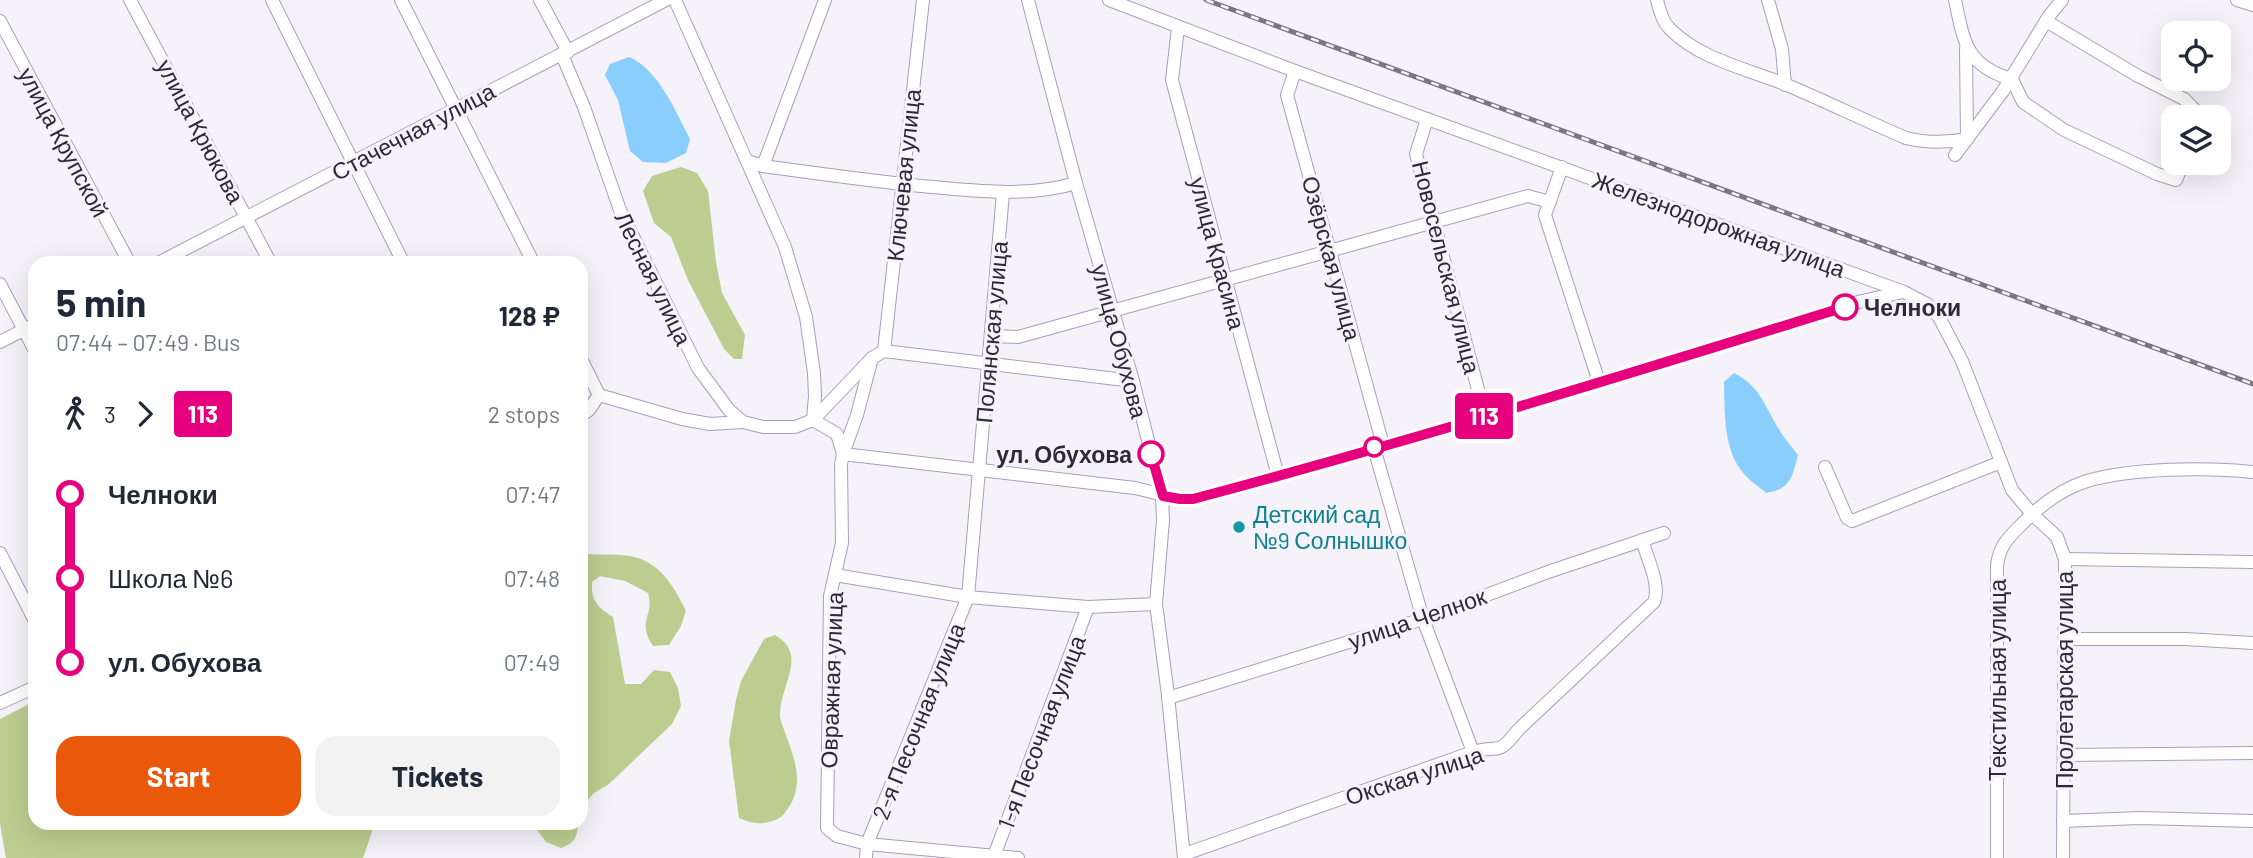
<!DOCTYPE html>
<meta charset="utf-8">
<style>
:root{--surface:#fff;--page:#f2f2f3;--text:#1f2937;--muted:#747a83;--accent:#ea580c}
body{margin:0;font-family:Barlow,sans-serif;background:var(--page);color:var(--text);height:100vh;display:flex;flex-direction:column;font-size:26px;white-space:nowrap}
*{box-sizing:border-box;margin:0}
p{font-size:23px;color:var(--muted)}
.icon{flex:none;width:38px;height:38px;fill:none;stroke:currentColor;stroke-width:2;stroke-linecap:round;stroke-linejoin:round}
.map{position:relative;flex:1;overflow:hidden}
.side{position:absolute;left:28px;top:256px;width:560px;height:574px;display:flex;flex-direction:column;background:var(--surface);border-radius:21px;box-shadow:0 7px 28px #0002}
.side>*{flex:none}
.badge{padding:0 14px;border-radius:5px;font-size:24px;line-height:46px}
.buttons{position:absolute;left:2161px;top:21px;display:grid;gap:14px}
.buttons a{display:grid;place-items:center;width:70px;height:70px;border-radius:14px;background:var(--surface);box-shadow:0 7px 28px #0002;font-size:35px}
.map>.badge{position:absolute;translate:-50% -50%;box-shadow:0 0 0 4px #fff}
.legs{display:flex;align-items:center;gap:10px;height:77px;padding:0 28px;font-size:23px}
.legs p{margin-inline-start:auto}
.headline{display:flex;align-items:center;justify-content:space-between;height:119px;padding:0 28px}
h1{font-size:38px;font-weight:700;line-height:52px}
.cta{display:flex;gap:14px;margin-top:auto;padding:14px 28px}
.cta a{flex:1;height:80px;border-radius:21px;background:var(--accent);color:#fff;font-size:28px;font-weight:700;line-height:80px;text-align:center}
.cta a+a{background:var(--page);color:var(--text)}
ul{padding:0 28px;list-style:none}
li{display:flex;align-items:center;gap:24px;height:84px;font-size:26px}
li i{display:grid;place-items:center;width:10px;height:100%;margin:0 9px;background:currentColor}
li i::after{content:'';width:18px;height:18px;margin:-9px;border:5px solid;border-radius:50%;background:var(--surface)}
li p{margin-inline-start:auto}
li:first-child i{background:linear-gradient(#0000 50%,currentColor 0)}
li:last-child i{background:linear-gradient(currentColor 50%,#0000 0)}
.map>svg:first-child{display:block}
.green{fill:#bbce8f}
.water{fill:#89cefc}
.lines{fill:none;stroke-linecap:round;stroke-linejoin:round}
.minor-casing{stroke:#aa9dbf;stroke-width:14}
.minor{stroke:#fff;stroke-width:12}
.rail-casing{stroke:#7b7682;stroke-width:5}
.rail{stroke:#f5f2f9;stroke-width:2.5;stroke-dasharray:8;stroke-linecap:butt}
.line-1-casing{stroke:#fff;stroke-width:16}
.line-1{stroke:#e6007e;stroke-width:10}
.stop-1-dot{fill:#fff;stroke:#e6007e;stroke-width:3.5}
.culture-dot{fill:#0f9aa8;stroke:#f5f2f9;stroke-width:2.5}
.labels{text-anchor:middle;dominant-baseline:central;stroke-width:6;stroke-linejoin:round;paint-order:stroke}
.street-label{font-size:23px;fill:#2e2937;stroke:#f5f2f9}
.stop-label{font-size:23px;font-weight:bold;fill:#2e2937;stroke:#f5f2f9;text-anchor:start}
.culture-label{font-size:23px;fill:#0d838f;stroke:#f5f2f9;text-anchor:start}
</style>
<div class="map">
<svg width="2253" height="858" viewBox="0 0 2253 858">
<rect width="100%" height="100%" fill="#f5f2f9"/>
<g class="green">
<path d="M 681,167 L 697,173 L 708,191 L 716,262 L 722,293 L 745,335 L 742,359 L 734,359 L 724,349 L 688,280 L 671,237 L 654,223 L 643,191 L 652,176 Z"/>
<path d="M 581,553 C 597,556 614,553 630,556 C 659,561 674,586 686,611 L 681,626 L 669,645 L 653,646 C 636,620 655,616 648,593 L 625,581 L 600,576 L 592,582 C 591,601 597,607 613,617 L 625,684 L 641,684 L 654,670 L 670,672 L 678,688 L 681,706 L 672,724 L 609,784 L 594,793 L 581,808 Z"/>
<path d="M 775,635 C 810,655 778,687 780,717 C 781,724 785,731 787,738 C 796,762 804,787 787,810 C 783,815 781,818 775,820 C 762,825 752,824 739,818 L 729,741 L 736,700 L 741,681 L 764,639 Z"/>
<path d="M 35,701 L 35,822 L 375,823 L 363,858 L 6,858 L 0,824 L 0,719 Z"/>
<path d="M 532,823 L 578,823 C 577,838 575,843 561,848 L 546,842 Z"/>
</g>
<g class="water">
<path d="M 629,57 C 658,69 676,112 690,139 L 686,153 L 666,163 L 643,162 L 630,151 L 618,100 L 605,75 L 610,64 Z"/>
<path d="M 1734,373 C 1760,386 1764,405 1778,428 C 1784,438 1791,446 1798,455 C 1792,477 1791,489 1766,493 C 1758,486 1747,479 1741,470 C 1723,446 1725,411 1724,382 Z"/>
</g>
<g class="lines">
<defs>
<g id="minor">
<path d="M 130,0 L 270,262"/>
<path d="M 272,0 L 403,262"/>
<path d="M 401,0 L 533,262"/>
<path d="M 540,0 L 568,52"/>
<path d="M 675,0 L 785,247 L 806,317 L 814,373 L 815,396 L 813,420 L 837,434 L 843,454 L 841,464 L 842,543 L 830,596 L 827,828 L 837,836 L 867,844 L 1018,858"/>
<path d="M 1028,0 L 1076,183 L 1133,381 L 1162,496 L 1163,520 L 1156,604 L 1168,695 L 1184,858"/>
<path d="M 1109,0 L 1295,71 L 1904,292 L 1927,304 L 1939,317 L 1962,361 L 2012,490 L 2032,514 L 2057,537 L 2065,559 L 2063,858"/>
<path d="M 1657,0 C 1660,11 1662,21 1670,29 C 1701,60 1748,69 1787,85 C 1827,102 1866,121 1906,138 C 1926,143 1946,143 1967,139 L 1966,48"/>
<path d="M 1768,0 L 1782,49 L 1785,85"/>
<path d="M 1955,0 C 1964,41 1965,65 2011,79"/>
<path d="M 2237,0 L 2253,5"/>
<path d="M 0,21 L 129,262"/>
<path d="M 2046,21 L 2138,76 L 2184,99 L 2195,110 L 2193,117"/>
<path d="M 1178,28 L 1172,80 L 1278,476"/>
<path d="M 562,55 L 584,107 L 620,210 L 698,368 L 729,410 L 743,422 L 763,427 L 795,427 L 813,420 L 872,358 L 884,351"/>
<path d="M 1295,71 L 1287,95 L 1383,445"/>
<path d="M 2011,77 L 2023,102 L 2064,130 L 2157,174 L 2176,180 L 2183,163"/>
<path d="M 1427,119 L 1416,154 L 1485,416"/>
<path d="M 1955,155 L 2003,91 L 2049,16 L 2062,0"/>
<path d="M 747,161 L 763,166 C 823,174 883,183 944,188 C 988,192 1033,196 1076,183"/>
<path d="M 763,166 L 825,0"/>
<path d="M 1562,167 L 1545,215 L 1599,382"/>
<path d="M 160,262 L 666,0"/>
<path d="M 0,284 L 35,351"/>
<path d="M 991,336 L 1018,337 L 1528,196 L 1550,202"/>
<path d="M 0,342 L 35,324"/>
<path d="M 884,351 L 923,0"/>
<path d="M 884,351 L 1133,381"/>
<path d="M 872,358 L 857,415 L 843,454 L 1135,488 L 1180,499 L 1193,498 C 1418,440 1640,370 1862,301 L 1903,292"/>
<path d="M 581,359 L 599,395"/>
<path d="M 599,395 L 682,419 L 710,424 L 743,422"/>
<path d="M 581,416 L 589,410 L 599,395"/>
<path d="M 1374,448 L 1423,619 L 1473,752"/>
<path d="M 1825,467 L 1847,518 L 1852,521 L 2001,462"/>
<path d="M 0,553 L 35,621"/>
<path d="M 2065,559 L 2253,562"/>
<path d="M 835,575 L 968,597 L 1088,607 L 1156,604"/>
<path d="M 2066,639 L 2185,639 L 2253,643"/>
<path d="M 1168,698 L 1423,619 L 1548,572 L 1664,533"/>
<path d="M 0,703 L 35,687"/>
<path d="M 2064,755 L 2253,753"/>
<path d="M 2063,821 L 2140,818 L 2253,821"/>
<path d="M 1185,854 L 1473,752 C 1501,743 1495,759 1518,730 L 1654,602 C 1661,585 1647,558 1642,540"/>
<path d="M 994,856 L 1088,607"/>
<path d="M 866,858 L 867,844 L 968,597 L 1003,193"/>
<path d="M 1997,858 L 1997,566 C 1999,545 2010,536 2024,522 C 2041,505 2064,488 2087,481 C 2132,468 2206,467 2253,472"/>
</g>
</defs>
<use href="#minor" class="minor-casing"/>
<use href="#minor" class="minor"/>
<defs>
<path id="rail" d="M 1206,0 L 2253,384"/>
</defs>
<use href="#rail" class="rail-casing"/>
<use href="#rail" class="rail"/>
</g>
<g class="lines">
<defs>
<path id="line-1" d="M 1151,454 L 1163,496 L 1180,499 L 1193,499 C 1412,441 1628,374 1845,307"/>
</defs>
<use href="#line-1" class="line-1-casing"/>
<use href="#line-1" class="line-1"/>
</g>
<g class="stop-1-dot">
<circle cx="1845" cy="307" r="12"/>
<circle cx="1374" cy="447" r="9"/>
<circle cx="1151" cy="454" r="12"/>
</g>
<circle class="culture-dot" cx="1239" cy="527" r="7"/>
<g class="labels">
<g class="street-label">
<text transform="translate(201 131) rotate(62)">улица Крюкова</text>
<text transform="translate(413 131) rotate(-28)">Стачечная улица</text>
<text transform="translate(64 142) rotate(62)">улица Крупской</text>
<text transform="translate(903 175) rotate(-84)">Ключевая улица</text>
<text transform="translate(1719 224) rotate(20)">Железнодорожная улица</text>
<text transform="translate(1218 253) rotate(75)">улица Красина</text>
<text transform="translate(1332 258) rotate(75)">Озёрская улица</text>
<text transform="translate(1447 267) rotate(76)">Новосельская улица</text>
<text transform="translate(654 278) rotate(64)">Лесная улица</text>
<text transform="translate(991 332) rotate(-85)">Полянская улица</text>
<text transform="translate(1120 341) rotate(75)">улица Обухова</text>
<text transform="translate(1417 618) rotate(-19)">улица Челнок</text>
<text transform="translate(831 680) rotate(-88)">Овражная улица</text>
<text transform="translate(1997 680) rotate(-90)">Текстильная улица</text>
<text transform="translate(2064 680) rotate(-90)">Пролетарская улица</text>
<text transform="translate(918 721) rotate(-68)">2-я Песочная улица</text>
<text transform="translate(1041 732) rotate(-69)">1-я Песочная улица</text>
<text transform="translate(1414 775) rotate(-18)">Окская улица</text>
</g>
<g class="stop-label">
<text x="1864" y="307">Челноки</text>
<text x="1132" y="454" text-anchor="end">ул. Обухова</text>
</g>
<g class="culture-label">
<text x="1253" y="514">Детский сад<tspan x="1253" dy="26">№9 Солнышко</tspan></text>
</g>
</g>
</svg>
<div class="buttons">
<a><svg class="icon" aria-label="locate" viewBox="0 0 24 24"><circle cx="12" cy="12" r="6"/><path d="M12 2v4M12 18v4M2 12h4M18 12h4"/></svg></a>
<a><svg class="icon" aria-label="layers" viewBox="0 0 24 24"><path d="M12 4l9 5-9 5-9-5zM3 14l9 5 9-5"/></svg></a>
</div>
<b class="badge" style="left:1484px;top:416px;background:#e6007e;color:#fff">113</b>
<section class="side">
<div class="headline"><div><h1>5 min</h1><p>07:44 – 07:49 · Bus</p></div><b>128 ₽</b></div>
<div class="legs"><svg class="icon" aria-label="walk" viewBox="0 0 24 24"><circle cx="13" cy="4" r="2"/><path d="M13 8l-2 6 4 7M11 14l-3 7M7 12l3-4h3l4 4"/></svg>3<svg class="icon" aria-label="forward" viewBox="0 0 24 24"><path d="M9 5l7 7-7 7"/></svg><b class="badge" style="background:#e6007e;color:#fff">113</b><p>2 stops</p></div>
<ul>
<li><i style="color:#e6007e"></i><b>Челноки</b><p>07:47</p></li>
<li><i style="color:#e6007e"></i><span>Школа №6</span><p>07:48</p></li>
<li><i style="color:#e6007e"></i><b>ул. Обухова</b><p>07:49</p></li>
</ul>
<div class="cta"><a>Start</a><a>Tickets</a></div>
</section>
</div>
